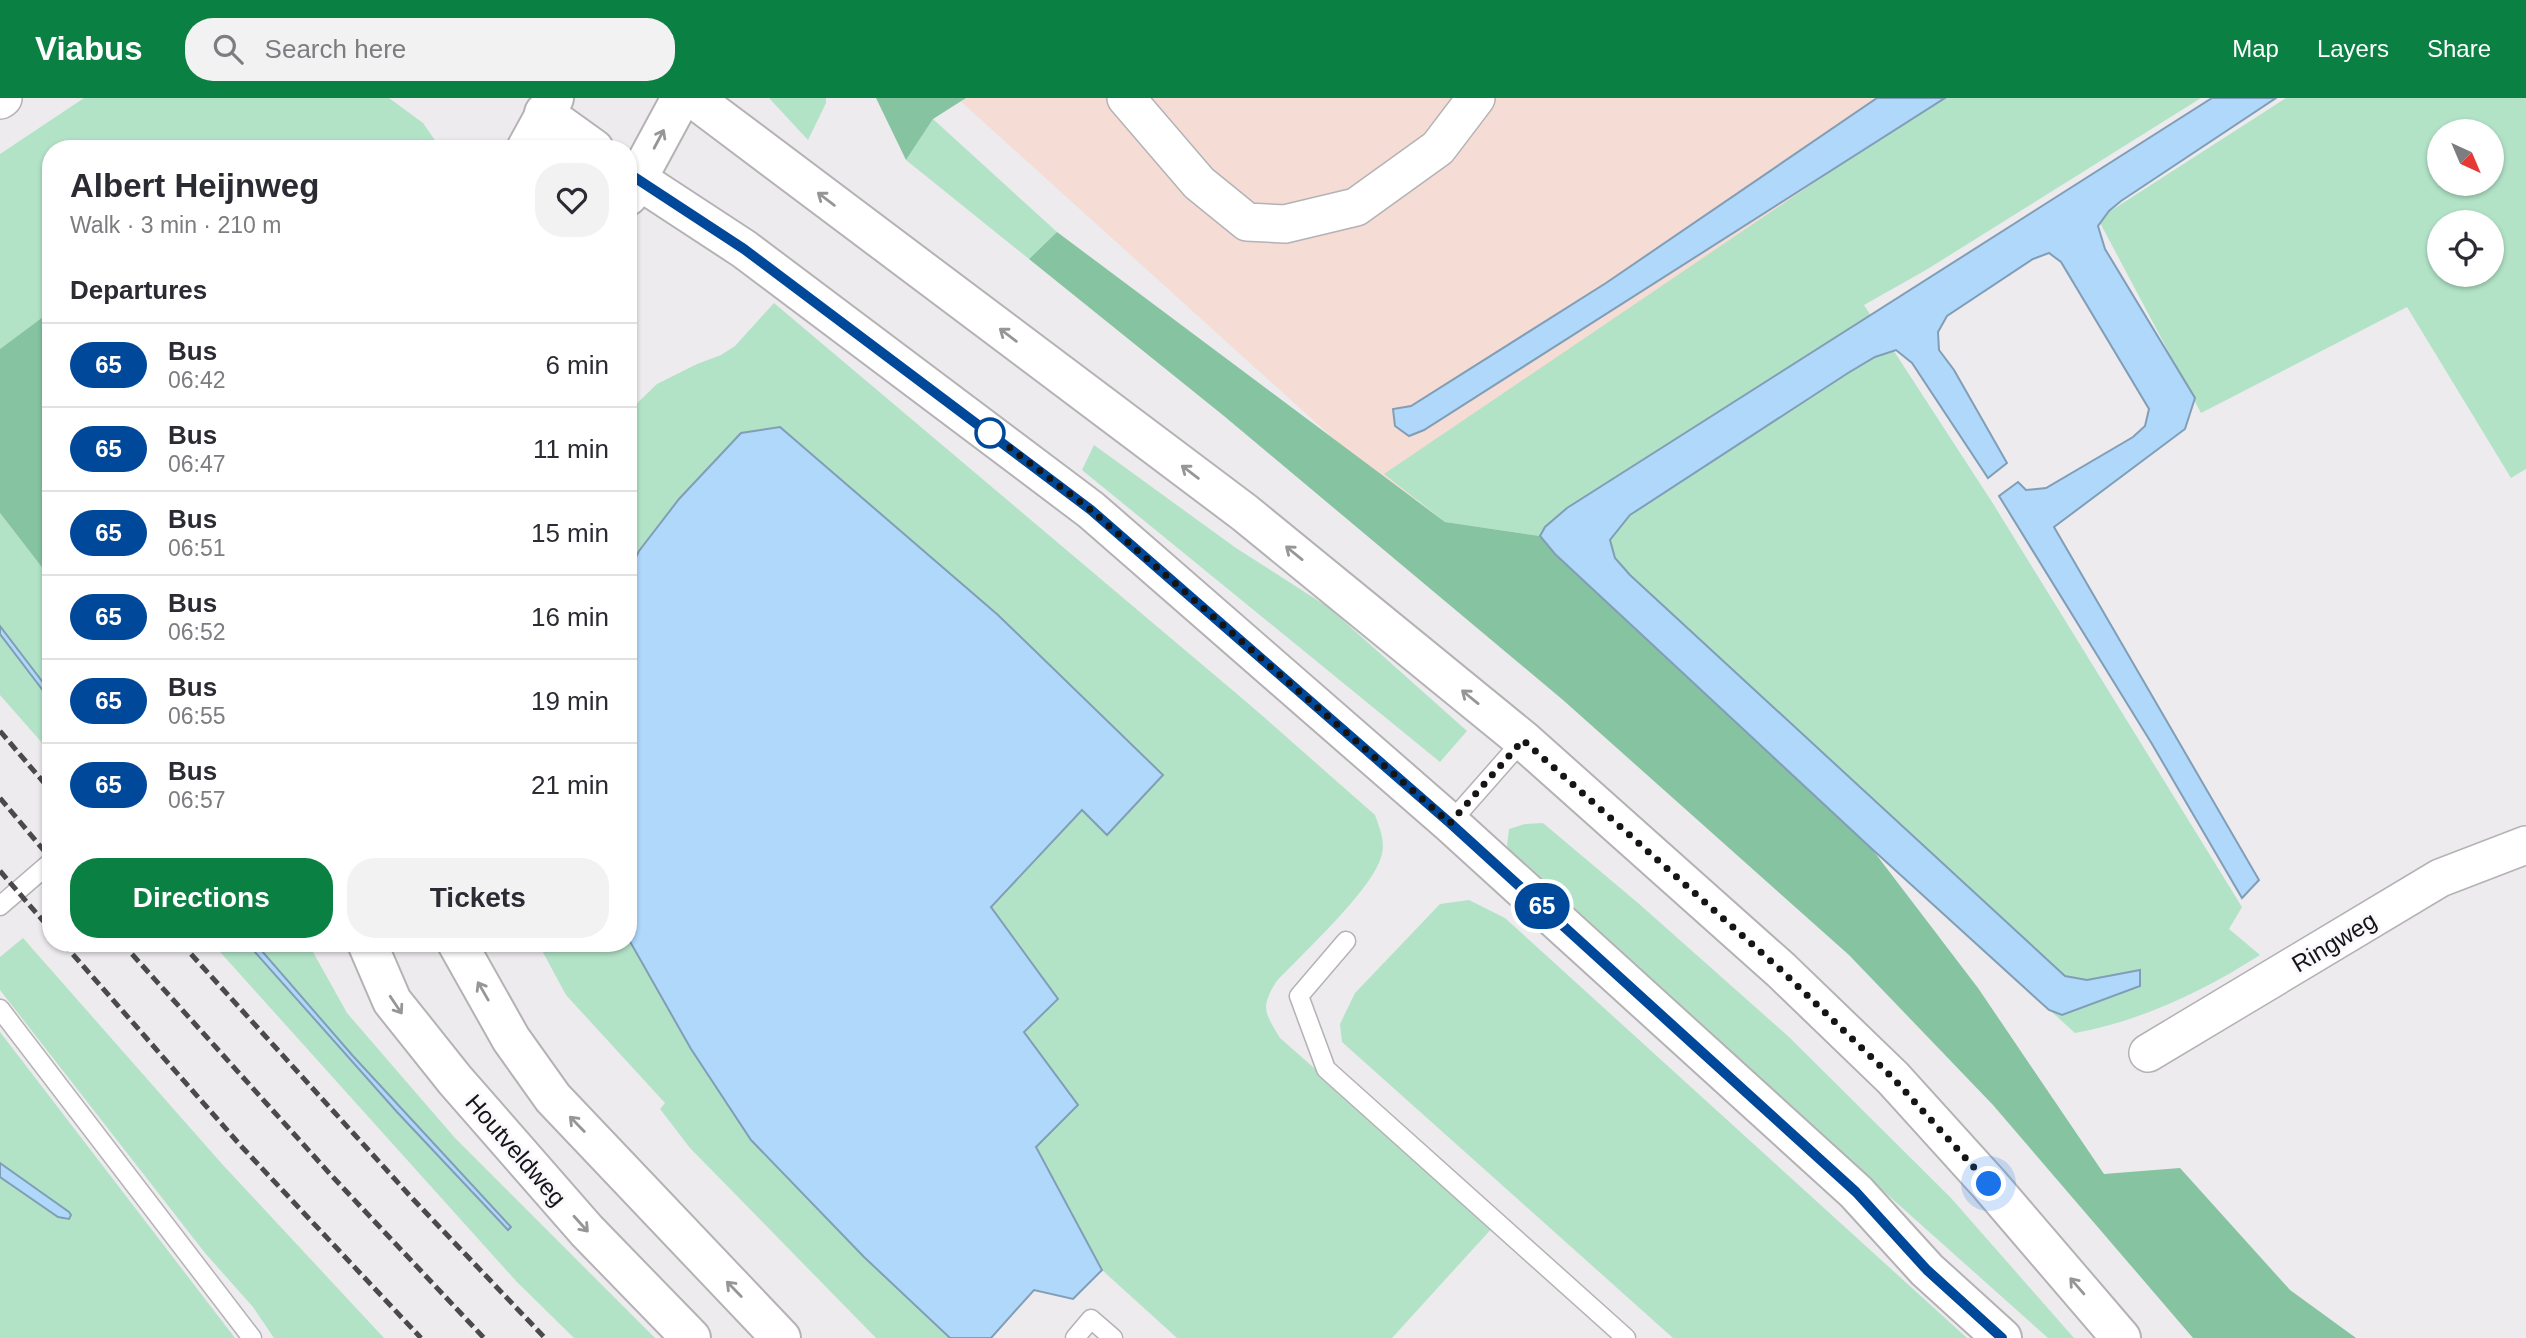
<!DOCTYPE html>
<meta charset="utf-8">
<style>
:root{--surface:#fff;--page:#f2f2f3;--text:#2b2b33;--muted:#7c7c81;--line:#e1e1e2;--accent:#0b8043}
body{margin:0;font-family:Arial,sans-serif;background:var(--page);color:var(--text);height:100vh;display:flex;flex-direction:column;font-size:26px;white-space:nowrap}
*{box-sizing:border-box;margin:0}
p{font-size:23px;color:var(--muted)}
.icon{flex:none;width:38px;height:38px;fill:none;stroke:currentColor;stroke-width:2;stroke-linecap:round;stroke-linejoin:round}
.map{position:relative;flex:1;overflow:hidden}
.drawer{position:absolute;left:42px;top:42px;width:595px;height:812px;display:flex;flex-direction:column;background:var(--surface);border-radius:28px;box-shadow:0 2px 5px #0004}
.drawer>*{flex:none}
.badge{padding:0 14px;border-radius:23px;font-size:24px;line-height:46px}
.needle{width:46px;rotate:136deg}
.fabs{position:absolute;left:2427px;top:21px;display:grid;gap:14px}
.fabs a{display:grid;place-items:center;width:77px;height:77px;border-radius:50%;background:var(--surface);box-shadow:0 2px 5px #0004;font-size:35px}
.you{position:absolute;width:35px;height:35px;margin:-18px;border:5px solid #fff;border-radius:50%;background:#1a73e8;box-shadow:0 0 0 10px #1a73e833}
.map>.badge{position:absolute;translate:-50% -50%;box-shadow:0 0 0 4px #fff}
h2{padding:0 28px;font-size:26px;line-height:63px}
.round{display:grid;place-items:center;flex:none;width:74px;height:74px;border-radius:28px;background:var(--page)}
.head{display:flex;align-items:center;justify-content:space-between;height:119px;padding:0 28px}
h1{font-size:33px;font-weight:700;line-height:52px}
.cta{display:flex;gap:14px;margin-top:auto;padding:14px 28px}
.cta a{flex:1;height:80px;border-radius:28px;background:var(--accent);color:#fff;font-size:28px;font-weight:700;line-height:80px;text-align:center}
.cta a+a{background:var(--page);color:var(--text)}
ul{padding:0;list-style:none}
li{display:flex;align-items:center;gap:21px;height:84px;padding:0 28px;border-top:2px solid var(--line)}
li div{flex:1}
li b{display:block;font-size:26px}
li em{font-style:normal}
li .badge{min-width:77px;font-weight:700;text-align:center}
header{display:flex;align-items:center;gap:42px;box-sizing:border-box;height:98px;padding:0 35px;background:var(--accent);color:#fff}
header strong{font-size:33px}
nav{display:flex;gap:38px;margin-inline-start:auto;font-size:24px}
.search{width:490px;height:63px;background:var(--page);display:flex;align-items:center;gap:18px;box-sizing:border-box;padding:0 24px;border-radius:28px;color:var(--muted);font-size:26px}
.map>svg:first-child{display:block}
.industrial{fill:#f5dcd4}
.green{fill:#b2e3c7;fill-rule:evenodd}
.forest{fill:#85c3a1}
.water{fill:#afd8fb;stroke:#819eb6;stroke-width:2}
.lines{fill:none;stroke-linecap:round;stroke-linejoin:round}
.lane-casing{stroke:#b4b2b5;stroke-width:21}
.street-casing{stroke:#b4b2b5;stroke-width:40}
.secondary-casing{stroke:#b4b2b5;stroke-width:42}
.lane{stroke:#fff;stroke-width:18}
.street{stroke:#fff;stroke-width:37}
.secondary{stroke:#fff;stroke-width:38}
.rail{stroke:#4a4a4b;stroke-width:5;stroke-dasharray:10 5;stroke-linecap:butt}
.oneway{stroke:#969696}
.line-casing{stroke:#fff;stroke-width:16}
.line{stroke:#004899;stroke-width:10}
.walk{stroke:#151516;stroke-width:7;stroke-dasharray:0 12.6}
.stop-dot{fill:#fff;stroke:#004899;stroke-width:3.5}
.labels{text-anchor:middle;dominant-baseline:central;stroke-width:6;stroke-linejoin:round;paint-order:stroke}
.street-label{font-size:24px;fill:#151516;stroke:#faf8fc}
</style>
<header>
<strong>Viabus</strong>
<div class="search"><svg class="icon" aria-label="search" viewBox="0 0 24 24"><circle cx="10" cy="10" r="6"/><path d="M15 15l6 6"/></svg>Search here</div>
<nav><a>Map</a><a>Layers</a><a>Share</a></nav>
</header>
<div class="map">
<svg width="2526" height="1240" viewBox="0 0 2526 1240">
<rect width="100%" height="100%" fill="#edebee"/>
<path class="industrial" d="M 957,0 L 1983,0 L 1407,407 Z"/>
<g class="green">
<path d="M 84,0 L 389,0 L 423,25 L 441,51 L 51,51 L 51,213 L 0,251 L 0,56 Z"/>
<path d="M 769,0 L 826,0 L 826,5 L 808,42 Z"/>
<path d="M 1939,0 L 2201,0 L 1926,172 L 1864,207 L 1992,404 L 2242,809 L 2229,831 L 2260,857 C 2204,893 2141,923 2075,935 L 1872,751 L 1555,456 L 1540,438 L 1445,424 L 1384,376 Z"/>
<path d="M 2286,0 L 2526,0 L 2526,371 L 2511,380 L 2407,209 L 2201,315 L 2098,121 ZM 2440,33 L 2492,33 L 2492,86 L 2440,86 ZM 2440,124 L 2492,124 L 2492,177 L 2440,177 Z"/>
<path d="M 933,21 L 1057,134 L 1029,161 L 906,62 Z"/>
<path d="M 774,205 L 1250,607 L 1375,717 C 1380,731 1386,744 1381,759 C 1372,792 1302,856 1276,884 C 1260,910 1265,915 1280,940 L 1494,1128 L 1392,1240 L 1177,1240 L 1102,1172 L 1036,1049 L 1024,934 L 1058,901 L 990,809 L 1082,712 L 1107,737 L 1162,677 L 741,335 C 700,378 655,421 628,475 L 628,314 L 657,286 L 697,266 L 721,257 L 735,248 Z"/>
<path d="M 1094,347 L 1236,450 L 1328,509 L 1467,633 L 1440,664 L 1082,372 Z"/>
<path d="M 0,415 L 51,481 L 51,595 L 0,528 Z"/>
<path d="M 0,536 L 51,603 L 51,655 L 0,597 Z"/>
<path d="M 1543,725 L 1638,805 L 1789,939 L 1951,1100 L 2074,1240 L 2048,1240 L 1516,765 L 1507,748 L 1509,731 L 1525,726 Z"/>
<path d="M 1469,802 L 1505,820 L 1967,1240 L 1673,1240 L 1342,944 L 1340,926 L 1355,895 L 1440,806 Z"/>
<path d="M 23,840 L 222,1066 L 384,1240 L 274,1240 L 253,1209 L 205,1155 L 0,892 L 0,859 Z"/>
<path d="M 628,840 L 691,951 L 864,1159 L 950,1240 L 876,1240 L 690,1050 L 660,1011 L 665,1005 L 566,897 L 538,845 L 628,845 Z"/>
<path d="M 212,845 L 247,845 L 397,1014 L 509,1132 L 511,1128 L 353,958 L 255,845 L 308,845 L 347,915 L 455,1040 L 655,1240 L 574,1240 L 516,1183 Z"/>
<path d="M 0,934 L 235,1240 L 0,1240 L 0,1079 L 58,1119 L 69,1114 L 0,1065 Z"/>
</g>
<g class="forest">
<path d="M 876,0 L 966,0 L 933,21 L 906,62 Z"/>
<path d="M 1057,134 L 1445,424 L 1540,438 L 1555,456 L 1872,751 L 1978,890 L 2104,1076 L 2180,1070 L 2290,1192 L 2356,1240 L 2193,1240 L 1993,1007 L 1849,857 L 1563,602 L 1224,318 L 1029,161 Z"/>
<path d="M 51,213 L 51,481 L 0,415 L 0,251 Z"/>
</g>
<g class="water">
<path d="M 1877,0 L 1945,0 L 1424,332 L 1409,338 L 1395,328 L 1393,311 L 1411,308 L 1606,185 Z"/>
<path d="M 2212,0 L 2276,0 L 2121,103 L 2109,113 L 2098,128 L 2105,151 L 2195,300 L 2185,331 L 2054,429 L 2259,782 L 2242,800 L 2152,646 L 1999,398 L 2018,384 L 2026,392 L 2046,390 L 2133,339 L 2145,328 L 2149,311 L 2061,164 L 2049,155 L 2033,161 L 1947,218 L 1938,234 L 1939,252 L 1954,272 L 2007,365 L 1988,380 L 1912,265 L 1896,252 L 1875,259 L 1848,275 L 1630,417 L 1610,442 L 1615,460 L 1630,477 L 2065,878 L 2087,882 L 2140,872 L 2140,888 L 2062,917 L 2049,912 L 1872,751 L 1555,456 L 1540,438 L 1545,429 L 1567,410 Z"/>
<path d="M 780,329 L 998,517 L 1163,677 L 1107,737 L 1082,712 L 991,809 L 1058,901 L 1024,934 L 1078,1007 L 1036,1049 L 1102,1172 L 1073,1201 L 1034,1192 L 991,1240 L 950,1240 L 864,1159 L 751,1042 L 691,951 L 628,840 L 628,475 L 639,453 L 679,401 L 741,335 Z"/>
<path d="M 0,528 L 51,595 L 51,603 L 0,536 Z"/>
<path d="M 247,845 L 255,845 L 353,958 L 511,1129 L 508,1132 L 397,1014 Z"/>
<path d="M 0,1065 L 69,1114 L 71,1117 L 69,1121 L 58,1119 L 0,1079 Z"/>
</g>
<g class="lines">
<defs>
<g id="lane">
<path d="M 1450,725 L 1523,642"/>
<path d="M 0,808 L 51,764"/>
<path d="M 1346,843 L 1299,898 L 1326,971 L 1626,1240"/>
<path d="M 0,911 L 252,1240"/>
<path d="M 1075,1240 L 1091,1221 L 1113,1240"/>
</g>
<g id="street">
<path d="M 1126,0 L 1199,85 L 1247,124 L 1285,126 L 1356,109 L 1438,50 L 1476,0"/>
<path d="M 0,2 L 3,0"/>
<path d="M 2148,955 L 2440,780 L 2526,747"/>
</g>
<g id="secondary">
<path d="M 693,0 L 1245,415 L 1523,642 L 1781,872 L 1893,980 L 1989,1086 L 2121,1240"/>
<path d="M 544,15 L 594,51"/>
<path d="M 526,51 L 554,0"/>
<path d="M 628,75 L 744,151 L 1091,412 L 1450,725 L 1856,1094 L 1927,1172 L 2002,1240"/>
<path d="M 628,98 L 681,0"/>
<path d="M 367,845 L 392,903 L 455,982 L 587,1133 L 691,1240"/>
<path d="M 457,845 L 511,941 L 553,1000 L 781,1240"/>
</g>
</defs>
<use href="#lane" class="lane-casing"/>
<use href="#street" class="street-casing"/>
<use href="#secondary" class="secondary-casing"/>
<use href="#lane" class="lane"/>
<use href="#street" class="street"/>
<use href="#secondary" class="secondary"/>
<g class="rail">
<path d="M 0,633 L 51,693"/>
<path d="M 0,700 L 51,761"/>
<path d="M 0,773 L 51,832"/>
<path d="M 63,845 L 241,1048 L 421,1240"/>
<path d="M 122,845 L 330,1076 L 484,1240"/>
<path d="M 181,845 L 411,1099 L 545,1240"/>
</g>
</g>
<defs><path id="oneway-shaft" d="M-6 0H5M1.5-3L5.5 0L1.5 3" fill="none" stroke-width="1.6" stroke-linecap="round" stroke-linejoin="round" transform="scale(1.75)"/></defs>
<g class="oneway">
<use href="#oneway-shaft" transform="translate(659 41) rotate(-62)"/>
<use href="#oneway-shaft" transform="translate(826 101) rotate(-143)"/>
<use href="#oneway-shaft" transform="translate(1008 237) rotate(-143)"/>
<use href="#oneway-shaft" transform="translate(1190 374) rotate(-143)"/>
<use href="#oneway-shaft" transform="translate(1294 455) rotate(-141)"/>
<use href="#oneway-shaft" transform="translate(1470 599) rotate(-141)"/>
<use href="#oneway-shaft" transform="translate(483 893) rotate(-120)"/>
<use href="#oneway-shaft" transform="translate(396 907) rotate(56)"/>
<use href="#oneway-shaft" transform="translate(577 1026) rotate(-134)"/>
<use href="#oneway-shaft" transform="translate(581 1126) rotate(48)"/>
<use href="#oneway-shaft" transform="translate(2077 1188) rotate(-131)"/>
<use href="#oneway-shaft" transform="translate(734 1191) rotate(-134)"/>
</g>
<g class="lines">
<defs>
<path id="line" d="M 628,75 L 744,151 L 1091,412 L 1450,725 L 1693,946 L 1856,1094 L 1927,1172 L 2002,1240"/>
</defs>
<use href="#line" class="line-casing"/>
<use href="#line" class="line"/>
<path class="walk" d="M 990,335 L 980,327 L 1091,412 L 1450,725 L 1523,642 L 1781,872 L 1893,980 L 1989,1086"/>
</g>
<circle class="stop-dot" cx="990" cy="335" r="14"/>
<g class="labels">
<g class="street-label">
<text transform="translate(2334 844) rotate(-31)">Ringweg</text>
<text transform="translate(516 1052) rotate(49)">Houtveldweg</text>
</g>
</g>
</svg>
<div class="fabs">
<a><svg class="needle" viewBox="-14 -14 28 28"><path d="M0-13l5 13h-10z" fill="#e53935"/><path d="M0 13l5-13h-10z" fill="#7c7c81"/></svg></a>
<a><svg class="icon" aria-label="locate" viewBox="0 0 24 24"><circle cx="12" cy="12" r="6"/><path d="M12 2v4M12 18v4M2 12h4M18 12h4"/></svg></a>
</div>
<div class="you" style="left:1989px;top:1086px"></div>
<b class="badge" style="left:1542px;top:808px;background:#004899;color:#fff">65</b>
<section class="drawer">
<div class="head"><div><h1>Albert Heijnweg</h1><p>Walk · 3 min · 210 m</p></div><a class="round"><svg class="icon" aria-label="heart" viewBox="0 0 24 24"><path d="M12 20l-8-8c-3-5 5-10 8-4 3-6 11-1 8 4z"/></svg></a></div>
<h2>Departures</h2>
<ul>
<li><span class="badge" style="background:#004899;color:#fff">65</span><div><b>Bus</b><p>06:42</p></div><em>6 min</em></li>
<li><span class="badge" style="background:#004899;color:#fff">65</span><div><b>Bus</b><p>06:47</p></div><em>11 min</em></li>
<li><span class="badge" style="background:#004899;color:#fff">65</span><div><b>Bus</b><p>06:51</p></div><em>15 min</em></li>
<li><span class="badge" style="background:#004899;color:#fff">65</span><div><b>Bus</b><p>06:52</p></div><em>16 min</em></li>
<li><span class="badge" style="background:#004899;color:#fff">65</span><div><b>Bus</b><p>06:55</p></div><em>19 min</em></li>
<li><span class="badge" style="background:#004899;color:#fff">65</span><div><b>Bus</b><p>06:57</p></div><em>21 min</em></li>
</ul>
<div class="cta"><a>Directions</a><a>Tickets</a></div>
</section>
</div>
